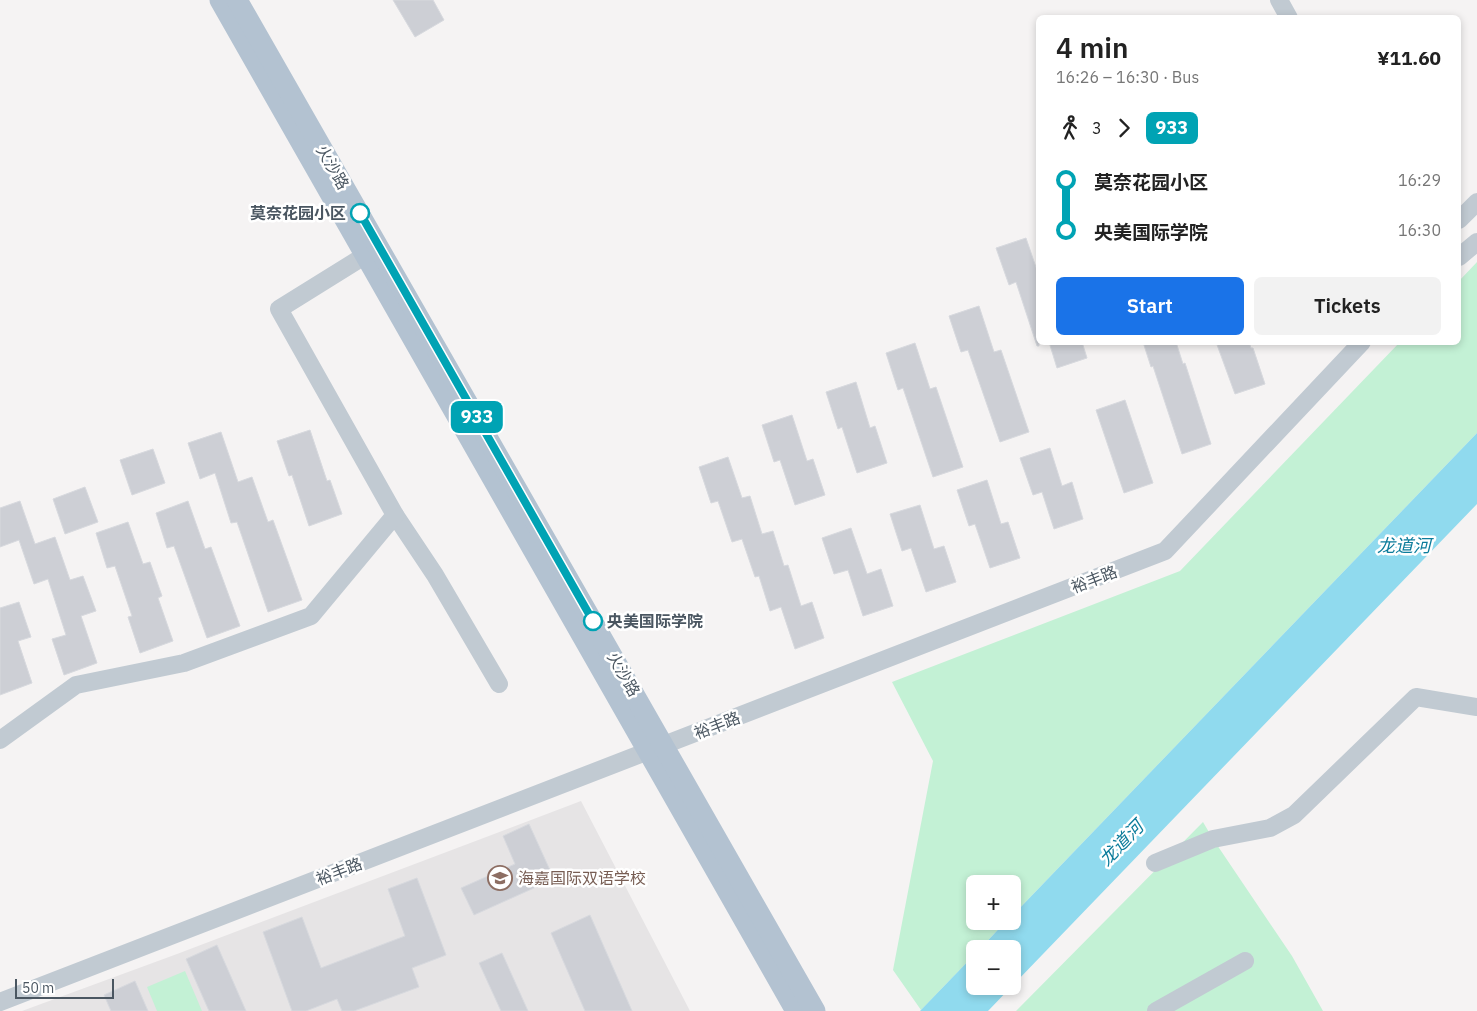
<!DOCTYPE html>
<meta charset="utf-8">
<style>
:root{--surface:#fff;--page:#f2f2f2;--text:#222;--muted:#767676;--accent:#1a73e8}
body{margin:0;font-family:"IBM Plex Sans","Noto Sans SC",sans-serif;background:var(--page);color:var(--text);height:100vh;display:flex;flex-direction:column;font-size:19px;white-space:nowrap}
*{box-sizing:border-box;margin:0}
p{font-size:16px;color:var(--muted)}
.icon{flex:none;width:28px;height:28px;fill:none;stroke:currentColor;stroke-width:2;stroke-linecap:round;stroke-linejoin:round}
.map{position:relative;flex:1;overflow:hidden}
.side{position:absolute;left:1036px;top:15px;width:425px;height:330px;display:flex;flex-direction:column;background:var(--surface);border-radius:8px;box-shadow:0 2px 8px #0003}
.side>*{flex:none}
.badge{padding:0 10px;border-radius:8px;font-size:18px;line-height:32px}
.controls{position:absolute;left:966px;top:875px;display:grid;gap:10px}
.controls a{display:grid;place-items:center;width:55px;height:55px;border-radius:8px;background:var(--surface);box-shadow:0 2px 8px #0003;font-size:25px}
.scale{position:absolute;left:15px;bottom:12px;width:99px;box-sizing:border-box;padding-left:5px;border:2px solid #4a5661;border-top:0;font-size:14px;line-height:18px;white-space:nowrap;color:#4a5661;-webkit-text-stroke:4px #fff;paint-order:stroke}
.map>.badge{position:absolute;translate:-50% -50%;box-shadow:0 0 0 2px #fff}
.legs{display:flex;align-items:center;gap:8px;height:55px;padding:0 20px;font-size:16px}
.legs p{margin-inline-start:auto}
.overview{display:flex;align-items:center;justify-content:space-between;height:85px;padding:0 20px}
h1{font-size:28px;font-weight:600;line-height:38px}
.button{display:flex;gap:10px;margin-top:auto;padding:10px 20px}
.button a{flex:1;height:58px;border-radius:8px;background:var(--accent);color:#fff;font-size:20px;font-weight:600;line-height:58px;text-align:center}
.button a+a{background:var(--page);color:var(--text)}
ul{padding:0 20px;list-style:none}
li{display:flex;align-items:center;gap:18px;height:50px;font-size:19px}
li i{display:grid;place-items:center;width:8px;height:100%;margin:0 6px;background:currentColor}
li i::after{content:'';width:12px;height:12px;margin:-6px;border:4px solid;border-radius:50%;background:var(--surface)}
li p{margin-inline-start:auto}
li:first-child i{background:linear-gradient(#0000 50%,currentColor 0)}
li:last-child i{background:linear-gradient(currentColor 50%,#0000 0)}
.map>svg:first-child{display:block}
.education{fill:#e6e4e5}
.green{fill:#c3f1d5}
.water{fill:#90daee}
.building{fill:#cdcfd5;stroke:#d7d9de}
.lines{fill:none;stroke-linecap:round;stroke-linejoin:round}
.minor{stroke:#c1cad2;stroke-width:18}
.major{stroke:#b3c2d1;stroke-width:21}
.line-1-casing{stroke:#fff;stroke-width:11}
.line-1{stroke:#00a3b4;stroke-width:8}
.stop-1-dot{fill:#fff;stroke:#00a3b4;stroke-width:2.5}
.labels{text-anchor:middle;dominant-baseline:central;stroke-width:5;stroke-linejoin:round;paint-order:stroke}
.street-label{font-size:16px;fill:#4a5661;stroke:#fff}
.stop-label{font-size:16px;font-weight:bold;fill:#4a5661;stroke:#fff;text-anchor:end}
.education-label{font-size:16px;fill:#785e54;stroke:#fff;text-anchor:start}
.water-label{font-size:18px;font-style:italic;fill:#0c7c9b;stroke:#fff}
</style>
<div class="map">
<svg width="1477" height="1011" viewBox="0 0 1477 1011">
<rect width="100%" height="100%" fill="#f5f3f3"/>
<path class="education" d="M 581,801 L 690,1011 L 22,1011 L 177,954 Z"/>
<g class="green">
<path d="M 1477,262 L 1477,433 L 1013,915 L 1012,884 L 975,884 L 975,921 L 1006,921 L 980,949 L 975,949 L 975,954 L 921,1010 L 893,970 L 933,761 L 892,682 L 1180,571 L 1399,343 L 1459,342 L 1459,281 Z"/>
<path d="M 1203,822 L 1213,839 L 1292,956 L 1323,1011 L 1016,1011 Z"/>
<path d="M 185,971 L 202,1011 L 157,1011 L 147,987 Z"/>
</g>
<g class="water">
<path d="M 1477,433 L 1477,504 L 1013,985 L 1012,949 L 980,949 L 1006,921 L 1012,921 L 1013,915 Z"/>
<path d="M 975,954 L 975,986 L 1012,986 L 988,1011 L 920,1011 Z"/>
</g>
<g class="building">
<path d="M 393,0 L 433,0 L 444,20 L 415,37 Z"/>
<path d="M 1026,238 L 1039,276 L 1039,346 L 1037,346 L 1016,282 L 1009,285 L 996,248 Z"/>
<path d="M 979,306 L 994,352 L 1001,350 L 1029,432 L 1000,442 L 968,350 L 961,352 L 949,316 Z"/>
<path d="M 1049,342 L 1082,342 L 1087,358 L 1057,368 Z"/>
<path d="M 1143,342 L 1176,342 L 1183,364 L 1185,363 L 1211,444 L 1182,454 L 1153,366 L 1151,367 Z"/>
<path d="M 1216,342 L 1249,342 L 1251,348 L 1253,348 L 1265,384 L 1235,394 Z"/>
<path d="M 915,343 L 930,389 L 936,387 L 963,467 L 933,477 L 903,388 L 898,390 L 886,353 Z"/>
<path d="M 856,382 L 870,428 L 875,426 L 887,463 L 857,473 L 842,427 L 838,429 L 826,392 Z"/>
<path d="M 1125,400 L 1153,483 L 1124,493 L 1096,410 Z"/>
<path d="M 792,415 L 807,461 L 813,459 L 825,495 L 795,505 L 780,460 L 774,462 L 762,425 Z"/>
<path d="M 310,430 L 327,481 L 330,480 L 342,514 L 309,526 L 292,475 L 289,476 L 277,441 Z"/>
<path d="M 221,432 L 238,482 L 252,477 L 268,522 L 273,520 L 302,600 L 268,612 L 237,522 L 231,523 L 215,473 L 200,479 L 188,443 Z"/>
<path d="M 1050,448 L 1062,486 L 1072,482 L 1083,519 L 1054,529 L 1042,492 L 1033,495 L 1020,458 Z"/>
<path d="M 153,449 L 165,483 L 132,495 L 120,460 Z"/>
<path d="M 728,457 L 742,498 L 750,496 L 762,534 L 773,531 L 784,566 L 788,565 L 801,606 L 812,602 L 824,638 L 795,649 L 781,607 L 770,611 L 759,576 L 755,577 L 742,539 L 732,542 L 718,501 L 711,503 L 699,467 Z"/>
<path d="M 987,480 L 1001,524 L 1008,522 L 1020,558 L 990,568 L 975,524 L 969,526 L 957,490 Z"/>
<path d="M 85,487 L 98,522 L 65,534 L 53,499 Z"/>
<path d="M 20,501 L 35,544 L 55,537 L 70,580 L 83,576 L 96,611 L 81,616 L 97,663 L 64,675 L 52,639 L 66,635 L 48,579 L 34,584 L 19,540 L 0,547 L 0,508 Z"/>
<path d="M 188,501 L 205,549 L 211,547 L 240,626 L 207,638 L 174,546 L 167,548 L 156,513 Z"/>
<path d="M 920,505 L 934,549 L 944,546 L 956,582 L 926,592 L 911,548 L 902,551 L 890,514 Z"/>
<path d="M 128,522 L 143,564 L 150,562 L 162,596 L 158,598 L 173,641 L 140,653 L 128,617 L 132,616 L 115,566 L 107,568 L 96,533 Z"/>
<path d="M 851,528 L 867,574 L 881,569 L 893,606 L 863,616 L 848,570 L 834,574 L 822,538 Z"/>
<path d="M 19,602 L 31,637 L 18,641 L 32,683 L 0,695 L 0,608 Z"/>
<path d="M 529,824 L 554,879 L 474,915 L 461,888 L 515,864 L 503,836 Z"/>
<path d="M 417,878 L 446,955 L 412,968 L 419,987 L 354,1011 L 342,1011 L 337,999 L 306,1011 L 292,1011 L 263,932 L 302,917 L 321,968 L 405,936 L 388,889 Z"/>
<path d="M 590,915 L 632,1011 L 585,1011 L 551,933 Z"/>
<path d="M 217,945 L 246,1011 L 209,1011 L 186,959 Z"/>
<path d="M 502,953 L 528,1011 L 501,1011 L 479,963 Z"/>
<path d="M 135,981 L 148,1011 L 111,1011 L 104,995 Z"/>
</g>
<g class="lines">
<g class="minor">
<path d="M 1279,0 L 1289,18"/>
<path d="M 1459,220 L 1477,202"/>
<path d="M 1459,257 L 1477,242"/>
<path d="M 395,515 L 435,575 L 499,684"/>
<path d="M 0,740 L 76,685 L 184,663 L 311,616 L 395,515 L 279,309 L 377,248"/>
<path d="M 1155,863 L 1213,839 L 1270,828 L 1294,815 L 1416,697 L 1477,707"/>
<path d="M 0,1002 L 1165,551 L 1362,342"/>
<path d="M 1156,1011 L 1245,961"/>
</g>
<g class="major">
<path d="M 220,0 L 796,1011"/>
<path d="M 237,0 L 815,1011"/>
</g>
</g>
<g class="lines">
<defs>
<path id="line-1" d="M 360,213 L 593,621"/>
</defs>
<use href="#line-1" class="line-1-casing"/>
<use href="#line-1" class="line-1"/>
</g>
<defs>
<symbol id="school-ring" viewBox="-11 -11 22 22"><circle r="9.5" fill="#fff" stroke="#8d6e63" stroke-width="1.5"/><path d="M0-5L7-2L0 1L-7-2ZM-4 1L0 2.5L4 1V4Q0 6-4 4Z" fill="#8d6e63"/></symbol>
</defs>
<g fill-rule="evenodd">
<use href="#school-ring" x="486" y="864" width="28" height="28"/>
</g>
<g class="stop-1-dot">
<circle cx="360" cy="213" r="9"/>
<circle cx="593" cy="621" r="9"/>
</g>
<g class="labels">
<g class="street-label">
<text transform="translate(333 167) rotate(60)">火沙路</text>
<text transform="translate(1094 579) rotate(-21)">裕丰路</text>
<text transform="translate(624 674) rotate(60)">火沙路</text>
<text transform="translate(717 725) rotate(-21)">裕丰路</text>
<text transform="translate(339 871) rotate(-21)">裕丰路</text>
</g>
<g class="stop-label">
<text x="346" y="213">莫奈花园小区</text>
<text x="607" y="621" text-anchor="start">央美国际学院</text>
</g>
<g class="education-label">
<text x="518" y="878">海嘉国际双语学校</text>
</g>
<g class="water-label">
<text x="1404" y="545">龙道河</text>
<text transform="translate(1121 843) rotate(-46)">龙道河</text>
</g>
</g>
</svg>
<div class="controls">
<a>+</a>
<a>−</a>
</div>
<div class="scale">50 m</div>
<b class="badge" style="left:477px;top:417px;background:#00a3b4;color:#fff">933</b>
<section class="side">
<div class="overview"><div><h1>4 min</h1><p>16:26 – 16:30 · Bus</p></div><b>¥11.60</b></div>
<div class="legs"><svg class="icon" aria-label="walk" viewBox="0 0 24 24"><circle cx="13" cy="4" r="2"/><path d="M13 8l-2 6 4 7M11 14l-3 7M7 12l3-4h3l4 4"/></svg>3<svg class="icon" aria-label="forward" viewBox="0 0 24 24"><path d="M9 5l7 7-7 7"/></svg><b class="badge" style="background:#00a3b4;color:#fff">933</b></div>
<ul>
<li><i style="color:#00a3b4"></i><b>莫奈花园小区</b><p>16:29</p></li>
<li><i style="color:#00a3b4"></i><b>央美国际学院</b><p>16:30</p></li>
</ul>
<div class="button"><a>Start</a><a>Tickets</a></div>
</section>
</div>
